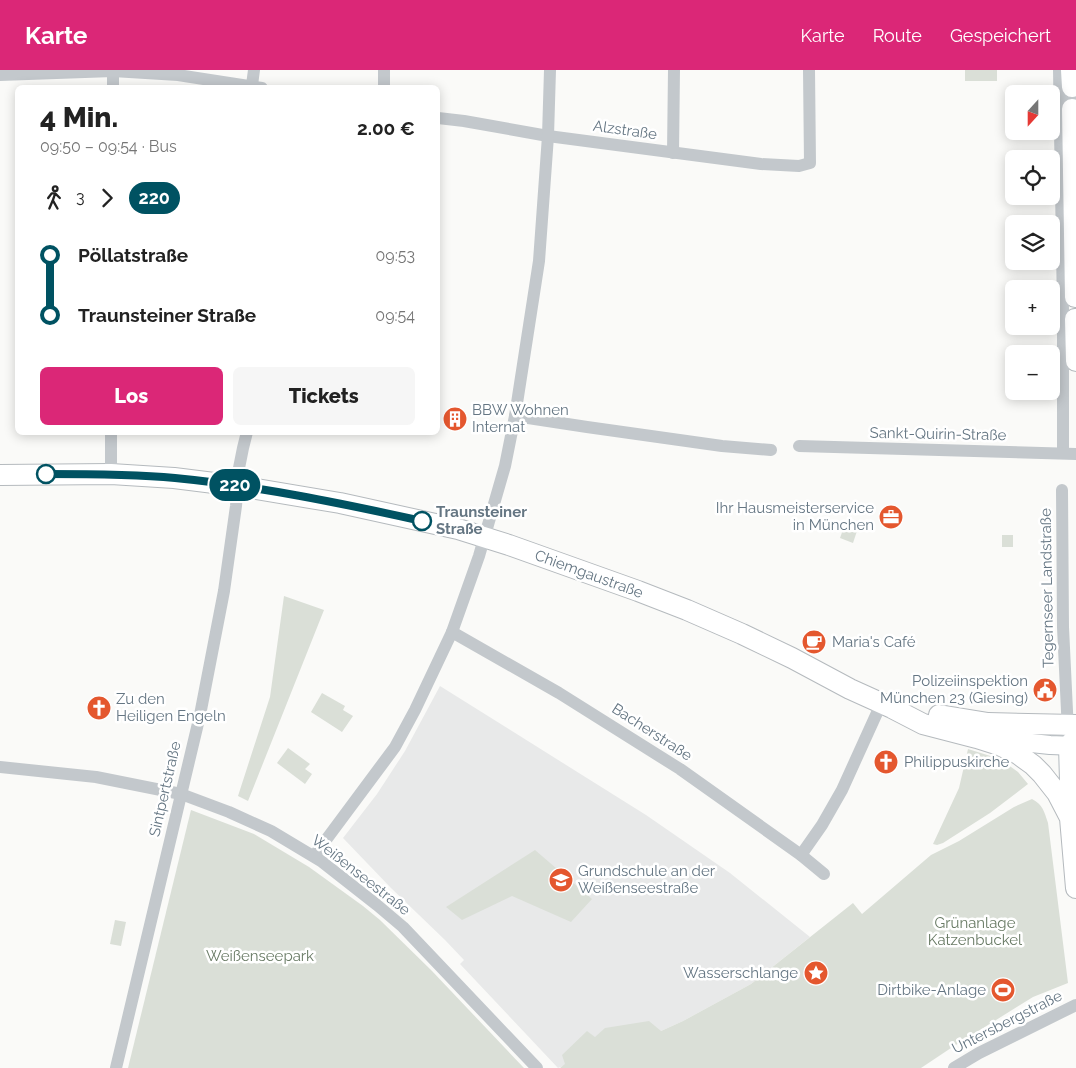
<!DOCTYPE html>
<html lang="de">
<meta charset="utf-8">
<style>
:root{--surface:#fff;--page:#f6f6f6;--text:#222;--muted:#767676;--accent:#db2777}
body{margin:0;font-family:Raleway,sans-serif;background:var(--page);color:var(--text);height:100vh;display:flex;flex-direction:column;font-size:19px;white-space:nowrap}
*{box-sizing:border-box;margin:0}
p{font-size:16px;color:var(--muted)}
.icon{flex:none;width:28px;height:28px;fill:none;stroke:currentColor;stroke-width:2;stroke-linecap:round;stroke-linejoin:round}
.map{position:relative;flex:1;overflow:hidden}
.side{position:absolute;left:15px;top:15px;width:425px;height:350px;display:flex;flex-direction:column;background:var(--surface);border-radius:8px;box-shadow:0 2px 12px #0003}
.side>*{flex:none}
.badge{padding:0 10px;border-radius:16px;font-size:18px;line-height:32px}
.needle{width:32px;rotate:201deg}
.tools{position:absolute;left:1005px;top:15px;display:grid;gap:10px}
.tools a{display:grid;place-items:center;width:55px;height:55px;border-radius:8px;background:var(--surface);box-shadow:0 2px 12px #0003;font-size:25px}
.map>.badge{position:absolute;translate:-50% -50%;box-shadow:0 0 0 2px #fff}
.legs{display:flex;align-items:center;gap:8px;height:55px;padding:0 25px;font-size:16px}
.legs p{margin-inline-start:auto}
.head{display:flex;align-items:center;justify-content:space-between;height:85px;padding:0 25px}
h1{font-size:28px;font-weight:800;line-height:38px}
.cta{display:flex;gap:10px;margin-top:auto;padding:10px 25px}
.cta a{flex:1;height:58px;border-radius:8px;background:var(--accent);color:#fff;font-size:20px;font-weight:800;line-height:58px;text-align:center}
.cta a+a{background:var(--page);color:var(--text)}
ul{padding:0 25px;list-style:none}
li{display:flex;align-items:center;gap:18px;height:60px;font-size:19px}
li i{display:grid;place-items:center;width:8px;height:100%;margin:0 6px;background:currentColor}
li i::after{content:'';width:12px;height:12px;margin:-6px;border:4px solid;border-radius:50%;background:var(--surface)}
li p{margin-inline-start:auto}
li:first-child i{background:linear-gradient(#0000 50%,currentColor 0)}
li:last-child i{background:linear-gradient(currentColor 50%,#0000 0)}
header{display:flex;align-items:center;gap:30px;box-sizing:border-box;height:70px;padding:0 25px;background:var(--accent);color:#fff}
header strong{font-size:24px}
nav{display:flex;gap:28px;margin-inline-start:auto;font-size:18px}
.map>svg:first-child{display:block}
.built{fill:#e8e9e9}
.green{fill:#dadfd7}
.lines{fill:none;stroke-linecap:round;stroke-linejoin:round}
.secondary-casing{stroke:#b3babf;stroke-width:20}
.primary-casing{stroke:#b5babe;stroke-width:22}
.trunk-casing{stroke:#b4b9bd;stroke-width:22}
.minor{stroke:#c3c8cc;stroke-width:12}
.secondary{stroke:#fff;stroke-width:18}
.primary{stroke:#fff;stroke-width:20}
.trunk{stroke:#fff;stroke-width:20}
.line-1-casing{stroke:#fff;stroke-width:11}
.line-1{stroke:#005262;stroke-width:8}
.stop-1-dot{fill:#fff;stroke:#005262;stroke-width:2.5}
.labels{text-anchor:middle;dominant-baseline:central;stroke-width:5;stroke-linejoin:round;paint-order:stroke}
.street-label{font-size:15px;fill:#657683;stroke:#fff}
.poi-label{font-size:15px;fill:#657683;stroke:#fff;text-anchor:start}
.stop-label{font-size:15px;font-weight:bold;fill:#657683;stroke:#fff;text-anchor:start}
.park-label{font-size:15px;fill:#687a64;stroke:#fff}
</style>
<header>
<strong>Karte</strong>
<nav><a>Karte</a><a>Route</a><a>Gespeichert</a></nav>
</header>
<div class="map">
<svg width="1076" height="998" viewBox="0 0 1076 998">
<rect width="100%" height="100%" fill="#fafaf8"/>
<path class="built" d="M 440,616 L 646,745 L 730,803 L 810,867 L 751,914 L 683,951 L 661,961 L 558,998 L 460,894 L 464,890 L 445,870 L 391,818 L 343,768 L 377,724 L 405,681 Z"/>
<g class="green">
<rect x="965" y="0" width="32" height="11"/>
<path d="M 846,451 L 859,455 L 853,473 L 840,468 Z"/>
<rect x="1002" y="465" width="11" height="12"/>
<path d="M 284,526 L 324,540 L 248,731 L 238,726 L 270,627 Z"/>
<path d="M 322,623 L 345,636 L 343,640 L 353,646 L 342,662 L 311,642 Z"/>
<path d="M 288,678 L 310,694 L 305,699 L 312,704 L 305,714 L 277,693 Z"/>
<path d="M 968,679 L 1000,689 L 1018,702 L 1028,714 L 990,743 L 943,773 L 937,775 L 933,774 L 959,718 Z"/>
<path d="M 1032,729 C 1043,735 1044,741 1048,753 L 1068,913 L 1033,927 L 951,978 L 921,998 L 560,998 L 565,994 L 562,985 L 587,961 L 595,967 L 605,958 L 649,951 L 661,961 L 683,951 L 751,914 L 853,833 L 862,844 L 931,785 L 959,771 L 1014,737 Z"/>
<path d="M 191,740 L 254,764 L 309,797 L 363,836 L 380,850 L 432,901 L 524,998 L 128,998 Z"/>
<path d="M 535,780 L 592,829 L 571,852 L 512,826 L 462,850 L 446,837 Z"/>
<path d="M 115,850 L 126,852 L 121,876 L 110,874 Z"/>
</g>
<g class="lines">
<defs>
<g id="secondary">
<path d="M 993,669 L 1050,675 L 1076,676"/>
<path d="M 1070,748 L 1068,675 L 1074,668"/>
</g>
<g id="primary">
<path d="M 0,405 L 111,404 L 174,408 L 238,416 L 340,433 L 458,459 L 509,475 L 638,521 L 687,540 L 742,564 L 792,588 L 850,619 L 892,638 L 923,654 L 977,668 L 999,675 L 1018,684 L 1033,695 L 1042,704 L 1057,723 L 1070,748 L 1076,818"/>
<path d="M 939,645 L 988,653 L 1076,655"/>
</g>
<g id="trunk">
<path d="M 1071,0 L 1072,17"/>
<path d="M 1072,39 L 1075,227"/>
<path d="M 1075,249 L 1076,291"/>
</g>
</defs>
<use href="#secondary" class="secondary-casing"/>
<use href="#primary" class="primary-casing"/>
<use href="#trunk" class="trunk-casing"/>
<g class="minor">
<path d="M 384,0 L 384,18"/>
<path d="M 1059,0 L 1063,239 L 1063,383"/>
<path d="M 0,5 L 113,1 L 178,5 L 262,18"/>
<path d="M 252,15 L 254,0"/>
<path d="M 113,18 L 113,0"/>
<path d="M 1060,28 L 1076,27"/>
<path d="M 438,48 L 464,51 L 548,66 L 761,94 L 799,96 L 810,93 L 809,0"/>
<path d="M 673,83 L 674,0"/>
<path d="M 515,346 L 587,357 L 722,376 L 771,380"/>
<path d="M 799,376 L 1076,384"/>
<path d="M 111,404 L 111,362"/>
<path d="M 1062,420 L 1063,557 L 1068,662"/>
<path d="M 452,562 L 559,623 L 680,699 L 801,785 L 824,804"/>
<path d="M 0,697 L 96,707 L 181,724 L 229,742 L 271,761 L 321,791 L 377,835 L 403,857 L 537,998"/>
<path d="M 801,785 L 822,755 L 842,720 L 881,634"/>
<path d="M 314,786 L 395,677 L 415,640 L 452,562 L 479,486 L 505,396 L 515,346 L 539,191 L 548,66 L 550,0"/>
<path d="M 116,998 L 200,645 L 224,521 L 236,436 L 239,398 L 243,378 L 247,362"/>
<path d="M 954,998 L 979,983 L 1076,935"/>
</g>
<use href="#secondary" class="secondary"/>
<use href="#primary" class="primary"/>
<use href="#trunk" class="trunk"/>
</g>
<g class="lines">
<defs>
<path id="line-1" d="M 46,404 C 89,404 132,404 175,408 C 258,416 340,433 422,451"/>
</defs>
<use href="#line-1" class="line-1-casing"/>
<use href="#line-1" class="line-1"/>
</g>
<defs>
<symbol id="building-disc" viewBox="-11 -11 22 22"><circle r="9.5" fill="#e4572e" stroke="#fff"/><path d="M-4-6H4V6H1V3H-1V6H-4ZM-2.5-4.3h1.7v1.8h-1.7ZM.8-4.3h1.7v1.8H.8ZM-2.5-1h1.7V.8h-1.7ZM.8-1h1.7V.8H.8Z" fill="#fff"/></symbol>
<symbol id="office-disc" viewBox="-11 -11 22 22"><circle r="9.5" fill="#e4572e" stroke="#fff"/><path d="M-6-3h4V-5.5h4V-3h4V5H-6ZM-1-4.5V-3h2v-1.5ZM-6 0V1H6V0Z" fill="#fff"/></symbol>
<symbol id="cafe-disc" viewBox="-11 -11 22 22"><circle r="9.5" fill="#e4572e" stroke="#fff"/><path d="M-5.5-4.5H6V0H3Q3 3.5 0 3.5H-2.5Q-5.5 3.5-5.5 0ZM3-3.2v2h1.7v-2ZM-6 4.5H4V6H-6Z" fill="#fff"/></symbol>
<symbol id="civic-disc" viewBox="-11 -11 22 22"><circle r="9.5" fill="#e4572e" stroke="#fff"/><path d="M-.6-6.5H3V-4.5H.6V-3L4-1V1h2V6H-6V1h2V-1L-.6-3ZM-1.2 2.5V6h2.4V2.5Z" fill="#fff"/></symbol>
<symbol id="church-disc" viewBox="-11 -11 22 22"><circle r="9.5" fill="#e4572e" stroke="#fff"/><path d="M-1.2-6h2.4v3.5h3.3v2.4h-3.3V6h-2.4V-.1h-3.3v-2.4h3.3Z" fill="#fff"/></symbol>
<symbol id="school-disc" viewBox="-11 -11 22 22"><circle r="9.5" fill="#e4572e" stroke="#fff"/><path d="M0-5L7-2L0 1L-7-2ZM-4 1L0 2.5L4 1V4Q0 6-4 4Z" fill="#fff"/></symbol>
<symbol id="sight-disc" viewBox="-11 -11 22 22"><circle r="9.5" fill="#e4572e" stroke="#fff"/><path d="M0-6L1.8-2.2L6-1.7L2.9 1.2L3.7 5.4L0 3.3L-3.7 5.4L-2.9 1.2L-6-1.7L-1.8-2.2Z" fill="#fff"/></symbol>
<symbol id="stadium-disc" viewBox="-11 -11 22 22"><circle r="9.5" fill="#e4572e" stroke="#fff"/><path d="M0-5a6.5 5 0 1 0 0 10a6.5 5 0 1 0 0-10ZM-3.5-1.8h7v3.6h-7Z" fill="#fff"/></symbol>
</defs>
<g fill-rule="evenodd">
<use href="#building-disc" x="441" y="335" width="28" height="28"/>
<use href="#office-disc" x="877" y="433" width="28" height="28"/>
<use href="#cafe-disc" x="800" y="558" width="28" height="28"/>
<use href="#civic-disc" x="1031" y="606" width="28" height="28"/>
<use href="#church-disc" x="85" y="624" width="28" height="28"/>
<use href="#church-disc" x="872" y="678" width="28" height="28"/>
<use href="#school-disc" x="547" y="796" width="28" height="28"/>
<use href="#sight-disc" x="802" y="889" width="28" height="28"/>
<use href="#stadium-disc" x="989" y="906" width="28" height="28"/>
</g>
<g class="stop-1-dot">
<circle cx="46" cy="404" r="9"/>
<circle cx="422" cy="451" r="9"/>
</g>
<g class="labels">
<g class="street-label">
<text transform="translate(625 60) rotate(8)">Alzstraße</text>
<text transform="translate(938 364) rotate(1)">Sankt-Quirin-Straße</text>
<text transform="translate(589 504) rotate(20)">Chiemgaustraße</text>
<text transform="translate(1047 518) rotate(-91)">Tegernseer Landstraße</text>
<text transform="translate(652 662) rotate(33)">Bacherstraße</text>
<text transform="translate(165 719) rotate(-77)">Sintpertstraße</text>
<text transform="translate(361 805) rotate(38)">Weißenseestraße</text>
<text transform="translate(1007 952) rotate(-27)">Untersbergstraße</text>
</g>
<g class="poi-label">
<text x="472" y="340">BBW Wohnen<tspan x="472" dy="17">Internat</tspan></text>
<text x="874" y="438" text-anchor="end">Ihr Hausmeisterservice<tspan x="874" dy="17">in München</tspan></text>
<text x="832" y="572">Maria's Café</text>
<text x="1028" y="611" text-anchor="end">Polizeiinspektion<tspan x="1028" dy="17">München 23 (Giesing)</tspan></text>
<text x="116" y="629">Zu den<tspan x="116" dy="17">Heiligen Engeln</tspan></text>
<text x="904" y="692">Philippuskirche</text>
<text x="578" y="801">Grundschule an der<tspan x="578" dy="17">Weißenseestraße</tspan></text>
<text x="798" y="903" text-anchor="end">Wasserschlange</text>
<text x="986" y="920" text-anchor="end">Dirtbike-Anlage</text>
</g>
<g class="stop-label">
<text x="436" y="442">Traunsteiner<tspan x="436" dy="17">Straße</tspan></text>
</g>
<g class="park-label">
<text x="975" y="853">Grünanlage<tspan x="975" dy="17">Katzenbuckel</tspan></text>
<text x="260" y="886">Weißenseepark</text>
</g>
</g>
</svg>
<div class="tools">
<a><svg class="needle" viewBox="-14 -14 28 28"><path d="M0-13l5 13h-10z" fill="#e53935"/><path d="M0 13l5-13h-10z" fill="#767676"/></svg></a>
<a><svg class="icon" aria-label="locate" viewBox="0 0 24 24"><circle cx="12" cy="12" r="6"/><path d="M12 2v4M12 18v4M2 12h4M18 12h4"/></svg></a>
<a><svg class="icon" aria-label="layers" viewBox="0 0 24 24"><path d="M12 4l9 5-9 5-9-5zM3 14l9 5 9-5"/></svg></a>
<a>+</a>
<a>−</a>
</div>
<b class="badge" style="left:235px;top:415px;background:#005262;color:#fff">220</b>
<section class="side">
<div class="head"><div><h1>4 Min.</h1><p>09:50 – 09:54 · Bus</p></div><b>2.00 €</b></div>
<div class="legs"><svg class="icon" aria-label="walk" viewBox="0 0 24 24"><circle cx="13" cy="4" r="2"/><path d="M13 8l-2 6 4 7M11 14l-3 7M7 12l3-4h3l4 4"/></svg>3<svg class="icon" aria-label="forward" viewBox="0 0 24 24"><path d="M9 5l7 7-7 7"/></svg><b class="badge" style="background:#005262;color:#fff">220</b></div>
<ul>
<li><i style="color:#005262"></i><b>Pöllatstraße</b><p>09:53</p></li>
<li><i style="color:#005262"></i><b>Traunsteiner Straße</b><p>09:54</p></li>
</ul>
<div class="cta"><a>Los</a><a>Tickets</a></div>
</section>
</div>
